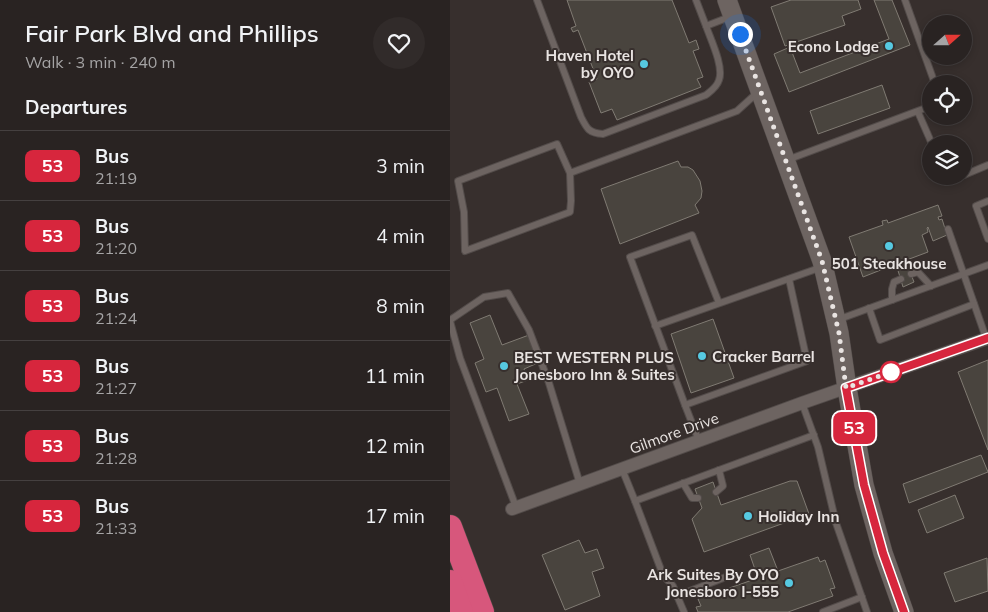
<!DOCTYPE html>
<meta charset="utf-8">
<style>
:root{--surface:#292322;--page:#312b2a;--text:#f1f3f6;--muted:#a5a4a5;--line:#454040}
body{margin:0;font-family:Mulish,sans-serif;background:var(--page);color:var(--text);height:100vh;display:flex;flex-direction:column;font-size:19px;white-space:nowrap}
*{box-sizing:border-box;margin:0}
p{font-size:16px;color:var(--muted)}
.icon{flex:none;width:28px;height:28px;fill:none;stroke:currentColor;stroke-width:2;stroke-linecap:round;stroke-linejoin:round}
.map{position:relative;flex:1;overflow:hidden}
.drawer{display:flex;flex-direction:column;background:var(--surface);width:450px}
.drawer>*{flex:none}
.badge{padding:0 10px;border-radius:8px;font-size:18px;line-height:32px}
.needle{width:32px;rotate:69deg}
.controls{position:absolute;left:472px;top:15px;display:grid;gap:10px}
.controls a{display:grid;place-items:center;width:50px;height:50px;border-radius:50%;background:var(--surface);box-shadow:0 2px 8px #0003,0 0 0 1px var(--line);font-size:25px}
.you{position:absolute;width:25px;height:25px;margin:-12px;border:4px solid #fff;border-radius:50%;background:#1a73e8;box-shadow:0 0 0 8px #1a73e833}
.map>.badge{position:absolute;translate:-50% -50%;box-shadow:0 0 0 2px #fff}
h2{padding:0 25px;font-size:19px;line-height:45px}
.round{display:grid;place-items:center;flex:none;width:52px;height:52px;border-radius:26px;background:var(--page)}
.summary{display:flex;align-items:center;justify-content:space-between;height:85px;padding:0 25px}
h1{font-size:24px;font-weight:600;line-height:38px}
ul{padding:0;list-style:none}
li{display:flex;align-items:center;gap:15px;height:70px;padding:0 25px;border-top:1px solid var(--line)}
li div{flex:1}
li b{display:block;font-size:19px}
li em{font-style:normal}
li .badge{min-width:55px;font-weight:700;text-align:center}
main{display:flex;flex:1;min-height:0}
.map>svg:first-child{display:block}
.building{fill:#49443e;stroke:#807b73}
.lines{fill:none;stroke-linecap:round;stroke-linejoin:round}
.lane-casing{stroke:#534c4a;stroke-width:8}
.street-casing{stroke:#534c4a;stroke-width:14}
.secondary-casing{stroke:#534c4a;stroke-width:20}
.highway-casing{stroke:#534c4a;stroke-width:25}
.lane{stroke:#6d6461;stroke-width:6}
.street{stroke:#6d6461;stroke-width:12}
.secondary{stroke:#6d6461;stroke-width:19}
.highway{stroke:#d7577c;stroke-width:24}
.line-casing{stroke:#fff;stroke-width:11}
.line{stroke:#d7263d;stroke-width:8}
.walk{stroke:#e9e4e2;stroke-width:5;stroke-dasharray:0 9}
.poi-dot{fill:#56c9e1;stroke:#372f2d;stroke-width:2}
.stop-dot{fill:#fff;stroke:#d7263d;stroke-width:2.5}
.labels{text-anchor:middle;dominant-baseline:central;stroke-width:4;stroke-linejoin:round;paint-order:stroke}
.poi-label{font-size:15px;font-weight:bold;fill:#e9e4e2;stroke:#372f2d;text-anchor:end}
.street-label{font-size:15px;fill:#e9e4e2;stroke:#372f2d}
</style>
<main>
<section class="drawer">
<div class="summary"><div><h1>Fair Park Blvd and Phillips</h1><p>Walk · 3 min · 240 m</p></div><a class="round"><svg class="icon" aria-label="heart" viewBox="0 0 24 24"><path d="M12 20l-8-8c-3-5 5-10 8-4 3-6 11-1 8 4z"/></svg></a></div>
<h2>Departures</h2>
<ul>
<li><span class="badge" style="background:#d7263d;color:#fff">53</span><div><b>Bus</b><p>21:19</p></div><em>3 min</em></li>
<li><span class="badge" style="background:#d7263d;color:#fff">53</span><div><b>Bus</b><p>21:20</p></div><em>4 min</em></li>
<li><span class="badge" style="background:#d7263d;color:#fff">53</span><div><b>Bus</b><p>21:24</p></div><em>8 min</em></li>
<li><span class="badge" style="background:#d7263d;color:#fff">53</span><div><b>Bus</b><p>21:27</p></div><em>11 min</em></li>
<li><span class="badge" style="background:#d7263d;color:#fff">53</span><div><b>Bus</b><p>21:28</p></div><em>12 min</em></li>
<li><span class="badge" style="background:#d7263d;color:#fff">53</span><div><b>Bus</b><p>21:33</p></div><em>17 min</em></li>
</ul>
</section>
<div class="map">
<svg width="538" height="612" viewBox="0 0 538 612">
<rect width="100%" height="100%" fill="#372f2d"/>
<g class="building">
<path d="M 117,0 L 222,0 L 239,43 L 246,40 L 249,49 L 243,51 L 253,77 L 247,79 L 251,87 L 167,120 L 162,109 L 151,113 L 139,82 L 147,79 L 128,30 L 123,32 L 121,28 L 126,26 Z"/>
<path d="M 341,0 L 408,0 L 411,9 L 392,16 L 395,25 L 335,46 L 321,7 Z"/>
<path d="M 424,0 L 442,0 L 460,45 L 339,92 L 324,54 L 340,47 L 350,73 L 439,39 Z"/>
<path d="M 432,85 L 440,108 L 368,134 L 360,111 Z"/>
<path d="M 228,161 L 231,167 L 238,167 L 243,170 L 250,181 L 252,191 L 251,198 L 245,205 L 249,213 L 170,244 L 151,189 Z"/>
<path d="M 488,205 L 492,216 L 488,217 L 489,220 L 492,219 L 497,235 L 483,241 L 478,227 L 477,228 L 478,232 L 472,235 L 478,252 L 454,261 L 455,265 L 457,264 L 464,282 L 453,287 L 446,264 L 413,277 L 399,237 L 433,225 L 432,221 L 437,220 L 438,223 Z"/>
<path d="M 40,315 L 52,345 L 79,335 L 90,362 L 74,369 L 78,380 L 67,384 L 79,414 L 59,421 L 47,388 L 36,392 L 25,363 L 34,359 L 20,323 Z"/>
<path d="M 263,319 L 284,378 L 241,393 L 221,334 Z"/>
<path d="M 538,360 L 538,450 L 508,372 Z"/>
<path d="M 531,455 L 538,472 L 459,503 L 453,484 Z"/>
<path d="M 340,481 L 347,481 L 359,514 L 254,552 L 242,519 L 252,508 L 245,489 L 263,482 L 271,505 Z"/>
<path d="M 505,495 L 514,518 L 477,533 L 468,510 Z"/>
<path d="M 129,540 L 135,553 L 147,549 L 154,568 L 142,572 L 150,596 L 115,610 L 92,555 Z"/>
<path d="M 319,548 L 328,571 L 368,557 L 370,562 L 375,560 L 385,588 L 380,589 L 383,596 L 338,612 L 248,612 L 246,607 L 251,606 L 248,599 L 308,578 L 300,555 Z"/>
<path d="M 537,558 L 538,591 L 505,602 L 494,573 Z"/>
</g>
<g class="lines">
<defs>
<g id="lane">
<path d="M 87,0 L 131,117 C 137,129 139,133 153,134 L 256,95 C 261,91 267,87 269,80 C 274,67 261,40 256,26 L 282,16"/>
<path d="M 246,0 L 256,26"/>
<path d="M 455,0 L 485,84"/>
<path d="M 468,112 L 482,144"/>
<path d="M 337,160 L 481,106"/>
<path d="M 120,173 L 121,201 L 120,212 L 15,251 L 14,212 L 8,181 L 107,144 L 120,173 L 287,111 L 308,92"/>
<path d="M 514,175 L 538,165"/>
<path d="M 494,176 L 496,182 L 510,176"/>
<path d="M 538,201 L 526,206 L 538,239"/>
<path d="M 498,229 L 536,338"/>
<path d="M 461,274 L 468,272 L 481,286"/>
<path d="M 442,300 L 442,289 L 444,282 L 451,279"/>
<path d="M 419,308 L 430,340 L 524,304"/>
<path d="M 0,320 L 34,297 L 58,293 L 79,330 L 99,383 L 130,484"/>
<path d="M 387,320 L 538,265"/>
<path d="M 0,321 L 10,358 L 66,507"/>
<path d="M 205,326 L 372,267"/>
<path d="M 352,403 L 368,447 L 386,523 L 417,612"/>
<path d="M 235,405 L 180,257 L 242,235 L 269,303"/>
<path d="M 249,441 L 235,405 L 357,361 L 339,279"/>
<path d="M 172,469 L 185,501 L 364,435"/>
<path d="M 233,483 L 242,498 L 248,498"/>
<path d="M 266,492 L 273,486 L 269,470"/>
<path d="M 185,501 L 213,575 L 223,586 L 234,612"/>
<path d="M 227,596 L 281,575"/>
<path d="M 373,612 L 412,597"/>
</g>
<path id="street" d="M 62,509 L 352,403 L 538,338"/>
<path id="secondary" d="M 277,0 L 372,261 L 389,333 L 397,388 L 414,485 L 433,553 L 454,612"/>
<g id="highway">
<path d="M 0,527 L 32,612"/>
<path d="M 0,582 L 11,612"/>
</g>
</defs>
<use href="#lane" class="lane-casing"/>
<use href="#street" class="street-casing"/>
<use href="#secondary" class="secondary-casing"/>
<use href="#highway" class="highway-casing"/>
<use href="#lane" class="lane"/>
<use href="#street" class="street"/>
<use href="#secondary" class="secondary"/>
<use href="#highway" class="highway"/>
</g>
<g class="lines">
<defs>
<path id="line" d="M 454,612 L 433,553 L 414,485 L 396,388 L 538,338"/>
</defs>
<use href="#line" class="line-casing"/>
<use href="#line" class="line"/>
<path class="walk" d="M 290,34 L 372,261 L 389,333 L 396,388 L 441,372"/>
</g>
<g class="poi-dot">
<circle cx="439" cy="46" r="5"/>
<circle cx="194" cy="64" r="5"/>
<circle cx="439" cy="246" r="5"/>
<circle cx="252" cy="356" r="5"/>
<circle cx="54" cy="366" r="5"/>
<circle cx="298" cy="516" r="5"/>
<circle cx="339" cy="583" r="5"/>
</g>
<circle class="stop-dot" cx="441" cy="372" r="10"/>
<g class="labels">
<g class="poi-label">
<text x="429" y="46">Econo Lodge</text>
<text x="184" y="55">Haven Hotel<tspan x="184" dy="17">by OYO</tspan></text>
<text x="439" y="263" text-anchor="middle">501 Steakhouse</text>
<text x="262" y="356" text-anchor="start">Cracker Barrel</text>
<text x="64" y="357" text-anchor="start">BEST WESTERN PLUS<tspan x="64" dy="17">Jonesboro Inn &amp; Suites</tspan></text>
<text x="308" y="516" text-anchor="start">Holiday Inn</text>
<text x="329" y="574">Ark Suites By OYO<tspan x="329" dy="17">Jonesboro I-555</tspan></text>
</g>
<g class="street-label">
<text transform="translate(224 433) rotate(-20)">Gilmore Drive</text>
</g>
</g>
</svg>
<div class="controls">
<a><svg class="needle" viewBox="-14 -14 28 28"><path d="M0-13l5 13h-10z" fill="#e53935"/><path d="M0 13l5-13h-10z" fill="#a5a4a5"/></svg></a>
<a><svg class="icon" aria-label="locate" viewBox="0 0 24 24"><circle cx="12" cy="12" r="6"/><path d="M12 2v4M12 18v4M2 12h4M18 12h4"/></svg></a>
<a><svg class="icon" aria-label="layers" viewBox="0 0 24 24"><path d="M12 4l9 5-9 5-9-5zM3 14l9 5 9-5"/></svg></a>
</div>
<div class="you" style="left:290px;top:34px"></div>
<b class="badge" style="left:404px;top:428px;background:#d7263d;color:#fff">53</b>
</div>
</main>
